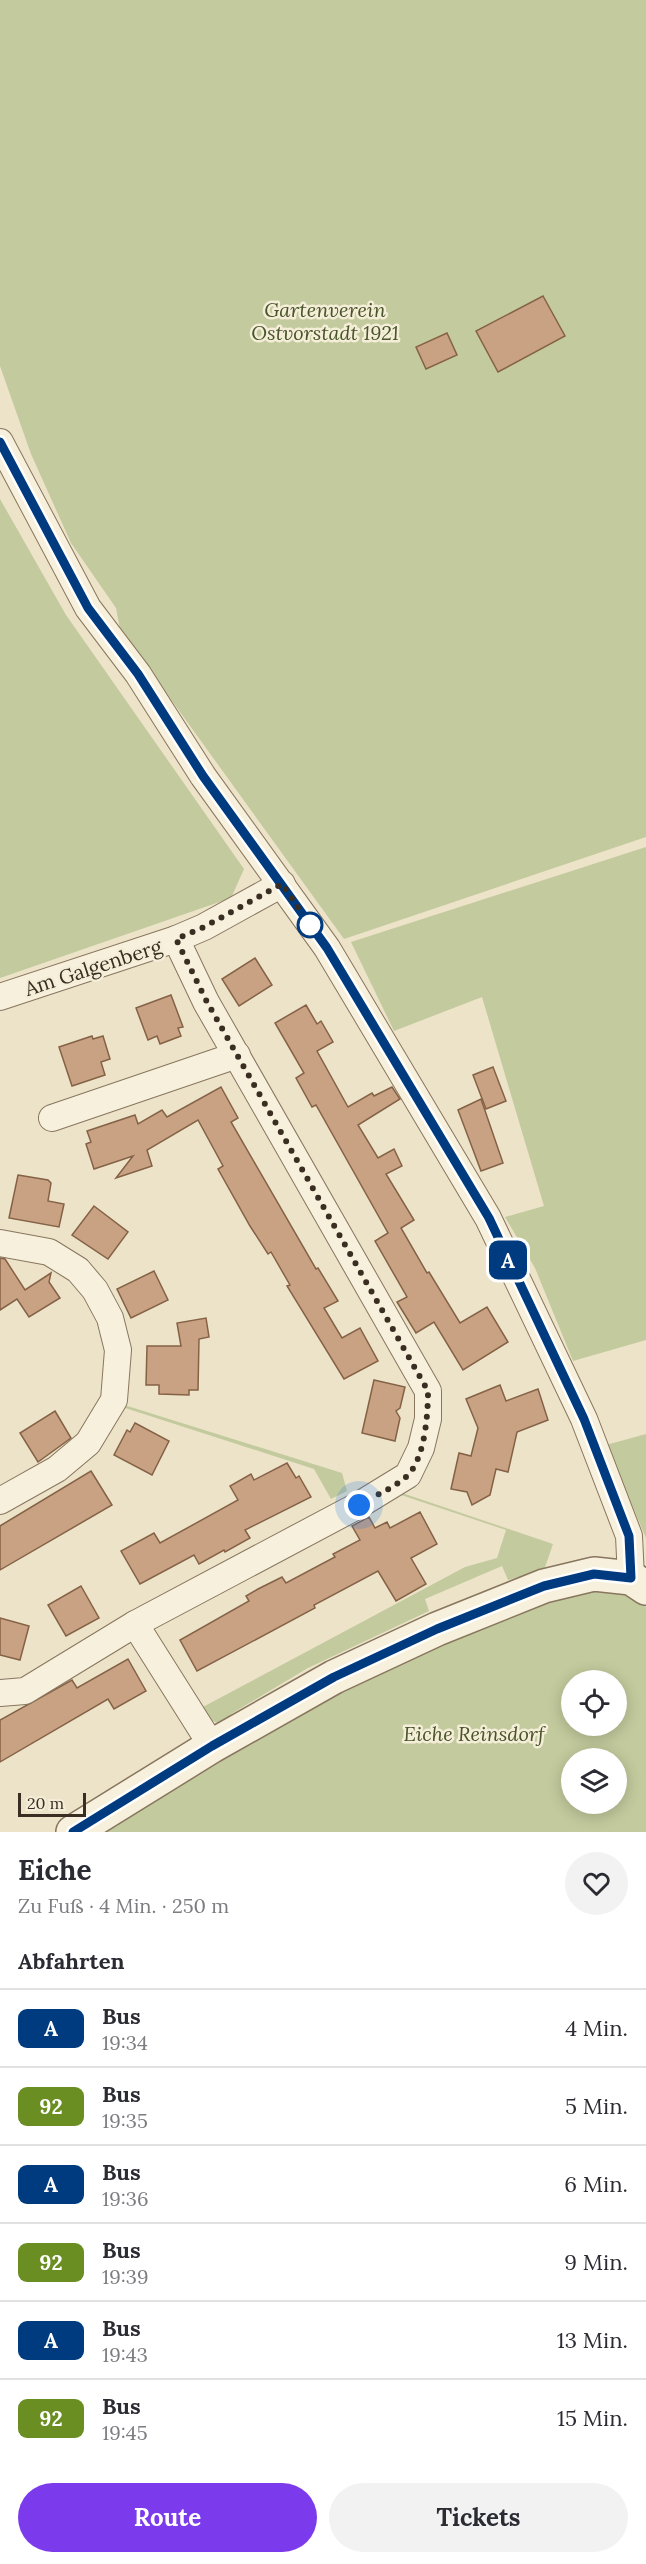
<!DOCTYPE html>
<html lang="de">
<meta charset="utf-8">
<style>
:root{--surface:#fff;--page:#f2f2f3;--text:#2b2b33;--muted:#7c7c81;--line:#e1e1e2;--accent:#7c3aed}
body{margin:0;font-family:Lora,serif;background:var(--page);color:var(--text);height:100vh;display:flex;flex-direction:column;font-size:22px;white-space:nowrap}
*{box-sizing:border-box;margin:0}
p{font-size:20px;color:var(--muted)}
.icon{flex:none;width:33px;height:33px;fill:none;stroke:currentColor;stroke-width:2;stroke-linecap:round;stroke-linejoin:round}
.map{position:relative;height:1832px;overflow:hidden}
.sheet{display:flex;flex-direction:column;background:var(--surface);flex:1}
.sheet>*{flex:none}
.badge{padding:0 12px;border-radius:9px;font-size:21px;line-height:39px}
.buttons{position:absolute;left:561px;top:1670px;display:grid;gap:12px}
.buttons a{display:grid;place-items:center;width:66px;height:66px;border-radius:50%;background:var(--surface);box-shadow:0 3px 15px #0003;font-size:30px}
.scale{position:absolute;left:18px;bottom:15px;width:68px;box-sizing:border-box;padding-left:6px;border:3px solid #392e21;border-top:0;font-size:16px;line-height:21px;white-space:nowrap;color:#392e21;-webkit-text-stroke:4px #f4edd8;paint-order:stroke}
.you{position:absolute;width:30px;height:30px;margin:-15px;border:4px solid #fff;border-radius:50%;background:#1a73e8;box-shadow:0 0 0 9px #1a73e833}
.map>.badge{position:absolute;translate:-50% -50%;box-shadow:0 0 0 3px #fff}
h2{padding:0 18px;font-size:22px;line-height:54px}
.round{display:grid;place-items:center;flex:none;width:63px;height:63px;border-radius:32px;background:var(--page)}
.summary{display:flex;align-items:center;justify-content:space-between;height:102px;padding:0 18px}
h1{font-size:28px;font-weight:700;line-height:45px}
.action{display:flex;gap:12px;margin-top:auto;padding:12px 18px}
.action a{flex:1;height:69px;border-radius:36px;background:var(--accent);color:#fff;font-size:24px;font-weight:700;line-height:69px;text-align:center}
.action a+a{background:var(--page);color:var(--text)}
ul{padding:0;list-style:none}
li{display:flex;align-items:center;gap:18px;height:78px;padding:0 18px;border-top:2px solid var(--line)}
li div{flex:1}
li b{display:block;font-size:22px}
li em{font-style:normal}
li .badge{min-width:66px;font-weight:700;text-align:center}
.map>svg:first-child{display:block}
.green{fill:#c3ca9d;fill-rule:evenodd}
.building{fill:#c8a282;stroke:#856246;stroke-width:1.5}
.lines{fill:none;stroke-linecap:round;stroke-linejoin:round}
.minor-casing{stroke:#88765f;stroke-width:28}
.tertiary-casing{stroke:#88765f;stroke-width:36}
.minor{stroke:#f7f0dc;stroke-width:26}
.tertiary{stroke:#f7f0dc;stroke-width:33}
.line-casing{stroke:#fff;stroke-width:14}
.line{stroke:#003b80;stroke-width:9}
.walk{stroke:#392e21;stroke-width:6;stroke-dasharray:0 10.8}
.stop-dot{fill:#fff;stroke:#003b80;stroke-width:3}
.labels{text-anchor:middle;dominant-baseline:central;stroke-width:5;stroke-linejoin:round;paint-order:stroke}
.park-label{font-size:20px;font-style:italic;fill:#485429;stroke:#f4edd8}
.street-label{font-size:20px;fill:#392e21;stroke:#f4edd8}
</style>
<div class="map">
<svg width="646" height="1832" viewBox="0 0 646 1832">
<rect width="100%" height="100%" fill="#ece3c9"/>
<g class="green">
<path d="M 0,0 L 646,0 L 646,837 L 344,939 L 120,629 L 116,608 L 71,543 L 31,454 L 0,366 Z"/>
<path d="M 0,499 L 66,615 L 244,869 L 231,898 L 0,978 Z"/>
<path d="M 646,847 L 646,1340 L 573,1361 L 535,1268 L 505,1217 L 544,1206 L 482,997 L 394,1031 L 351,942 Z"/>
<path d="M 121,1404 L 342,1473 L 347,1491 L 331,1499 L 314,1469 L 119,1406 Z"/>
<path d="M 646,1434 L 646,1538 L 606,1445 Z"/>
<path d="M 398,1494 L 405,1494 L 553,1544 L 544,1570 L 508,1580 L 502,1566 L 425,1599 L 429,1611 L 308,1668 L 231,1714 L 234,1720 C 218,1726 210,1723 201,1708 L 465,1567 L 497,1558 L 506,1530 Z"/>
<path d="M 590,1590 C 611,1592 630,1592 646,1607 L 646,1832 L 105,1832 C 257,1739 412,1627 590,1590 ZM 572,1680 L 616,1680 L 616,1725 L 572,1725 ZM 572,1758 L 616,1758 L 616,1803 L 572,1803 Z"/>
</g>
<g class="building">
<path d="M 543,296 L 565,336 L 498,372 L 476,331 Z"/>
<path d="M 447,333 L 457,355 L 426,369 L 416,347 Z"/>
<path d="M 255,958 L 272,985 L 239,1006 L 222,979 Z"/>
<path d="M 171,995 L 183,1027 L 178,1028 L 181,1036 L 160,1044 L 157,1036 L 148,1040 L 136,1008 Z"/>
<path d="M 306,1005 L 317,1024 L 321,1021 L 333,1042 L 317,1051 L 348,1107 L 372,1093 L 374,1096 L 392,1087 L 400,1099 L 358,1125 L 378,1158 L 394,1149 L 402,1166 L 386,1174 L 414,1220 L 401,1228 L 427,1273 L 429,1272 L 460,1323 L 487,1307 L 508,1342 L 463,1370 L 434,1322 L 416,1333 L 397,1302 L 407,1297 L 375,1241 L 388,1233 L 316,1105 L 312,1107 L 296,1078 L 304,1073 L 275,1023 Z"/>
<path d="M 92,1036 L 93,1039 L 103,1036 L 110,1059 L 101,1062 L 105,1075 L 72,1086 L 59,1047 Z"/>
<path d="M 493,1067 L 506,1101 L 486,1109 L 473,1075 Z"/>
<path d="M 221,1087 L 238,1118 L 231,1122 L 316,1269 L 318,1268 L 338,1301 L 324,1308 L 342,1338 L 360,1328 L 378,1361 L 344,1379 L 287,1286 L 290,1285 L 271,1252 L 268,1254 L 250,1226 L 218,1169 L 223,1166 L 198,1120 L 147,1150 L 152,1166 L 116,1178 L 133,1156 L 94,1169 L 86,1144 L 91,1142 L 87,1131 L 135,1115 L 138,1124 L 162,1110 L 167,1117 Z"/>
<path d="M 481,1099 L 503,1163 L 481,1171 L 458,1110 Z"/>
<path d="M 18,1175 L 48,1180 L 51,1183 L 48,1201 L 64,1204 L 59,1227 L 9,1218 Z"/>
<path d="M 94,1206 L 128,1232 L 108,1259 L 72,1235 Z"/>
<path d="M 0,1258 L 5,1259 L 25,1290 L 51,1273 L 49,1282 L 60,1298 L 29,1317 L 17,1299 L 0,1310 Z"/>
<path d="M 154,1271 L 168,1300 L 131,1318 L 117,1289 Z"/>
<path d="M 206,1318 L 209,1337 L 199,1339 L 198,1390 L 189,1390 L 189,1395 L 159,1394 L 159,1385 L 146,1385 L 147,1346 L 181,1346 L 177,1323 Z"/>
<path d="M 374,1380 L 405,1387 L 400,1408 L 396,1411 L 400,1418 L 395,1441 L 362,1433 Z"/>
<path d="M 500,1385 L 506,1401 L 538,1389 L 548,1420 L 517,1432 L 508,1472 L 496,1469 L 490,1495 L 472,1505 L 467,1492 L 451,1489 L 459,1453 L 471,1456 L 478,1428 L 466,1399 Z"/>
<path d="M 55,1411 L 71,1438 L 38,1462 L 20,1433 Z"/>
<path d="M 135,1423 L 169,1441 L 152,1475 L 114,1455 L 127,1430 L 130,1432 Z"/>
<path d="M 287,1463 L 296,1478 L 299,1476 L 311,1497 L 245,1530 L 250,1538 L 225,1552 L 224,1550 L 199,1564 L 194,1555 L 140,1584 L 121,1551 L 154,1533 L 160,1543 L 238,1500 L 230,1486 L 251,1474 L 254,1480 Z"/>
<path d="M 91,1471 L 112,1505 L 0,1570 L 0,1526 Z"/>
<path d="M 420,1512 L 437,1544 L 411,1558 L 426,1584 L 396,1601 L 378,1571 L 314,1605 L 315,1608 L 197,1671 L 180,1640 L 249,1601 L 246,1596 L 258,1589 L 282,1577 L 286,1583 L 335,1557 L 333,1554 L 360,1540 L 352,1526 L 369,1517 L 375,1528 L 387,1522 L 390,1528 Z"/>
<path d="M 81,1586 L 99,1618 L 66,1636 L 48,1605 Z"/>
<path d="M 0,1618 L 29,1626 L 20,1660 L 0,1655 Z"/>
<path d="M 128,1659 L 146,1691 L 114,1709 L 108,1699 L 0,1762 L 0,1720 L 72,1680 L 77,1688 Z"/>
</g>
<g class="lines">
<defs>
<g id="minor">
<path d="M 0,442 L 88,608 L 138,674 L 203,776 L 327,948 L 488,1218 L 584,1419 L 629,1536 L 631,1578"/>
<path d="M 176,939 L 206,1002 L 428,1391 L 428,1419 L 421,1448 L 408,1475 L 359,1505 L 135,1624 L 212,1746"/>
<path d="M 0,997 L 176,939 L 204,927 L 282,884"/>
<path d="M 52,1118 L 237,1055"/>
<path d="M 0,1243 L 49,1252 L 78,1270 L 95,1290 L 110,1318 L 118,1350 L 114,1400 L 88,1443 L 57,1469 L 0,1501"/>
<path d="M 0,1693 L 25,1691 L 135,1624"/>
</g>
<path id="tertiary" d="M 73,1832 L 212,1746 L 334,1677 L 437,1629 L 544,1586 L 594,1574 L 631,1578 L 646,1588"/>
</defs>
<use href="#minor" class="minor-casing"/>
<use href="#tertiary" class="tertiary-casing"/>
<use href="#minor" class="minor"/>
<use href="#tertiary" class="tertiary"/>
</g>
<g class="lines">
<defs>
<path id="line" d="M 0,442 L 88,608 L 138,674 L 203,776 L 327,948 L 489,1218 L 584,1419 L 629,1536 L 631,1578 L 594,1574 L 544,1586 L 437,1629 L 334,1677 L 212,1746 L 73,1832"/>
</defs>
<use href="#line" class="line-casing"/>
<use href="#line" class="line"/>
<path class="walk" d="M 310,925 L 282,884 L 204,927 L 176,939 L 207,1002 L 428,1391 C 428,1414 425,1459 407,1476 C 394,1488 374,1496 359,1505"/>
</g>
<circle class="stop-dot" cx="310" cy="925" r="12"/>
<g class="labels">
<g class="park-label">
<text x="325" y="309">Gartenverein<tspan x="325" dy="23">Ostvorstadt 1921</tspan></text>
<text x="474" y="1733">Eiche Reinsdorf</text>
</g>
<g class="street-label">
<text transform="translate(93 967) rotate(-18)">Am Galgenberg</text>
</g>
</g>
</svg>
<div class="buttons">
<a><svg class="icon" aria-label="locate" viewBox="0 0 24 24"><circle cx="12" cy="12" r="6"/><path d="M12 2v4M12 18v4M2 12h4M18 12h4"/></svg></a>
<a><svg class="icon" aria-label="layers" viewBox="0 0 24 24"><path d="M12 4l9 5-9 5-9-5zM3 14l9 5 9-5"/></svg></a>
</div>
<div class="scale">20 m</div>
<div class="you" style="left:359px;top:1505px"></div>
<b class="badge" style="left:508px;top:1260px;background:#003b80;color:#fff">A</b>
</div>
<section class="sheet">
<div class="summary"><div><h1>Eiche</h1><p>Zu Fuß · 4 Min. · 250 m</p></div><a class="round"><svg class="icon" aria-label="heart" viewBox="0 0 24 24"><path d="M12 20l-8-8c-3-5 5-10 8-4 3-6 11-1 8 4z"/></svg></a></div>
<h2>Abfahrten</h2>
<ul>
<li><span class="badge" style="background:#003b80;color:#fff">A</span><div><b>Bus</b><p>19:34</p></div><em>4 Min.</em></li>
<li><span class="badge" style="background:#6b8e23;color:#fff">92</span><div><b>Bus</b><p>19:35</p></div><em>5 Min.</em></li>
<li><span class="badge" style="background:#003b80;color:#fff">A</span><div><b>Bus</b><p>19:36</p></div><em>6 Min.</em></li>
<li><span class="badge" style="background:#6b8e23;color:#fff">92</span><div><b>Bus</b><p>19:39</p></div><em>9 Min.</em></li>
<li><span class="badge" style="background:#003b80;color:#fff">A</span><div><b>Bus</b><p>19:43</p></div><em>13 Min.</em></li>
<li><span class="badge" style="background:#6b8e23;color:#fff">92</span><div><b>Bus</b><p>19:45</p></div><em>15 Min.</em></li>
</ul>
<div class="action"><a>Route</a><a>Tickets</a></div>
</section>
